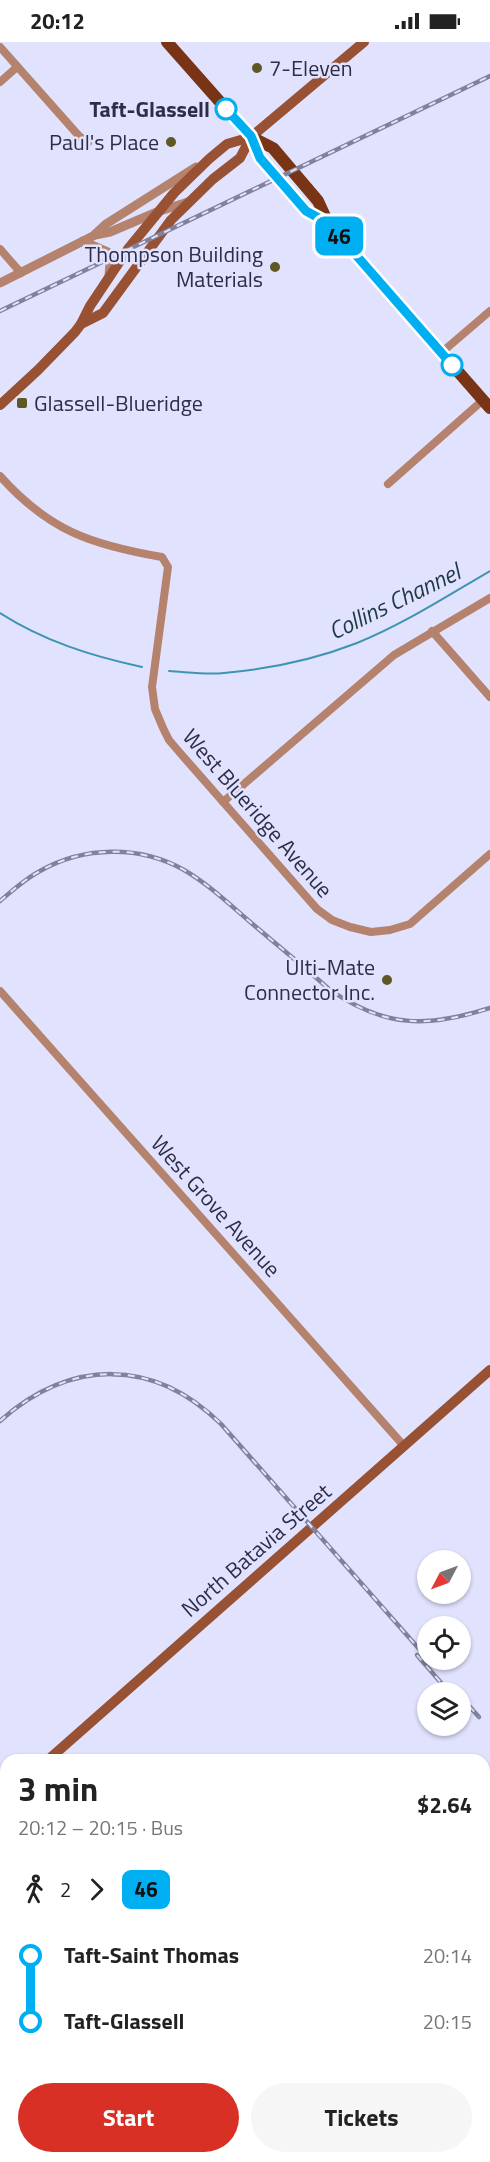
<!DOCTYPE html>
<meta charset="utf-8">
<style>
:root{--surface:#fff;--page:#f6f6f6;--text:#222;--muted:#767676;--accent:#d93025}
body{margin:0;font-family:"Titillium Web",sans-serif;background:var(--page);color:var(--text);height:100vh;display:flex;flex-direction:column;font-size:22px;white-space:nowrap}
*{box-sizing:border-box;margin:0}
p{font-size:20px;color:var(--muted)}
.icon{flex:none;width:33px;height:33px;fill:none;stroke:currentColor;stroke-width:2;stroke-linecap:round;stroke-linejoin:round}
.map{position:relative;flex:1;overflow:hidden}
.sheet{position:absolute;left:0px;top:1712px;width:490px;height:410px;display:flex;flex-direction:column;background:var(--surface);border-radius:18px 18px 0 0;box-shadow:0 2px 4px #0004}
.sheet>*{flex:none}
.badge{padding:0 12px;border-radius:9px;font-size:21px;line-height:39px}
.needle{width:39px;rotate:229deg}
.controls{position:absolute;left:417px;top:1508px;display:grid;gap:12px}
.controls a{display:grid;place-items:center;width:54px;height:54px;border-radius:50%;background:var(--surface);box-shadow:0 2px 4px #0004;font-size:30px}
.map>.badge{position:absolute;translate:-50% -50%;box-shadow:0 0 0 3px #fff}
.legs{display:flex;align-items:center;gap:9px;height:66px;padding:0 18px;font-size:20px}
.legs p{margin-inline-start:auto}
.overview{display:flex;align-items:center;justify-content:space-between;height:102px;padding:0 18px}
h1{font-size:33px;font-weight:700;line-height:45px}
.button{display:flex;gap:12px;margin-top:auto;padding:12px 18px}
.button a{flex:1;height:69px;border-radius:36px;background:var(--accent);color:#fff;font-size:24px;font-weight:700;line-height:69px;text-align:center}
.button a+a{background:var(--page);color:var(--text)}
ul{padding:0 18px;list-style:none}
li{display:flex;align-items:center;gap:21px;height:66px;font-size:22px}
li i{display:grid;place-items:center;width:9px;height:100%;margin:0 8px;background:currentColor}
li i::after{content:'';width:15px;height:15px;margin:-8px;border:4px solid;border-radius:50%;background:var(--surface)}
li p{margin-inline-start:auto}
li:first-child i{background:linear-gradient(#0000 50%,currentColor 0)}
li:last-child i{background:linear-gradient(currentColor 50%,#0000 0)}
.status{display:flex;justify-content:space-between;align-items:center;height:42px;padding:0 30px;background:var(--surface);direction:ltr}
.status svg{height:16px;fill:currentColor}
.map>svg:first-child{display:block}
.water{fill:#3e94b1}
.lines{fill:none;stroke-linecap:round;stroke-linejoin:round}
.stream{stroke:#3e94b1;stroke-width:2}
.minor{stroke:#b4826d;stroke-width:8}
.tertiary{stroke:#b4826d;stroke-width:9}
.secondary{stroke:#985132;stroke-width:10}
.primary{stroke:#783414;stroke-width:12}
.rail-casing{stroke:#80819c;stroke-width:4.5}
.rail{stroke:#e1e2fe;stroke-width:2;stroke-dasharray:7;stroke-linecap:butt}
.line-1-casing{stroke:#fff;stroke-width:14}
.line-1{stroke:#00aff2;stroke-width:9}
.poi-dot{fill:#5d5824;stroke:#e1e2fe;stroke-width:2}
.stop-1-dot{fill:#fff;stroke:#00aff2;stroke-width:3}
.labels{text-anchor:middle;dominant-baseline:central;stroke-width:5;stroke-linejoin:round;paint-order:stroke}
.poi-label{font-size:22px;fill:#2d2d48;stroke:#e1e2fe;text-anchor:end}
.stop-label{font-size:22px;font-weight:bold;fill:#2d2d48;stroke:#e1e2fe;text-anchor:end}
.street-label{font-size:22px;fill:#2d2d48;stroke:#e1e2fe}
.water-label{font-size:24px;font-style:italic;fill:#1f3943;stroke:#e1e2fe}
</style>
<div class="status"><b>20:12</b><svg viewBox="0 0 49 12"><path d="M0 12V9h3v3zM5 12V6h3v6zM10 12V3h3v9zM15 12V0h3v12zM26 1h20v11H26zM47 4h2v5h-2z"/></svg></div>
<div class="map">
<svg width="490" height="2120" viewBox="0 0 490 2120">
<rect width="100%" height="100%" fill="#e1e2fe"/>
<path class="water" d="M 490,2086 L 490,2120 L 419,2120 L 429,2115 L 484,2115 L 485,2089 Z"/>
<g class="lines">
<g class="stream">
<path d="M 0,571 C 44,599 91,614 142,625"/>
<path d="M 169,629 C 187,630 206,633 224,631 C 269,627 316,617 357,601 C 404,582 447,554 490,529"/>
</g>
<g class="minor">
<path d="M 0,5 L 79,94 L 88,101"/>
<path d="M 0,40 L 17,25"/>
<path d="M 0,207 L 21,231"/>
<path d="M 441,311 L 490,269"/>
<path d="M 0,434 C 49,489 92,503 162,515 L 168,525 L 152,645 L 155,667 L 163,686 L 169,698 L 181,712 L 317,867 L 332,878 L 350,885 L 371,890 L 390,888 L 410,882 L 490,812"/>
<path d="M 388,442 L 483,358"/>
<path d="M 432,589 L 490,655"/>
<path d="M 223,760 L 394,613 L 490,556"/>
<path d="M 0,949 L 404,1404"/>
</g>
<g class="tertiary">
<path d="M 95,193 L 110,190 L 157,170 L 188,160"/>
<path d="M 83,199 L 108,210 L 110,219 L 109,235"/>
<path d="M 0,241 L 93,194 L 106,182 L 196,125"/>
</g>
<g class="secondary">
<path d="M 81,282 L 103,271 L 171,178 L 213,137 L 240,116 L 251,95"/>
<path d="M 0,363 L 38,328 L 75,290 L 81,282 L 90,264 L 128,207 L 174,151 L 209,117 L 227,102 L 251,95 L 364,0"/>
<path d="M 48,1718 L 490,1328"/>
<path d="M 0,1760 L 6,1755"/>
</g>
<g class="primary">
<path d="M 167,0 L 251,95 L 260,116 L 306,169 L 328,181"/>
<path d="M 251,95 L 273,106 L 318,159 L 328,181 L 490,366"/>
</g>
<defs>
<g id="rail">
<path d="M 0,269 L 490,34"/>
<path d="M 0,859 C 13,848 25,837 40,829 C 84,804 140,803 184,828 C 208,842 228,861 249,879 C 276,902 303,924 329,947 C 384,986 428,986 490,966"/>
<path d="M 0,1379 C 70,1317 153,1315 221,1382 L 428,1617"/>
<path d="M 417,1613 L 449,1650"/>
<path d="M 460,1654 L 479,1675"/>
</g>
</defs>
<use href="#rail" class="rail-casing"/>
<use href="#rail" class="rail"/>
</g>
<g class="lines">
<defs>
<path id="line-1" d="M 226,67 L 251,94 L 260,116 L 306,169 L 328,181 L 452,323"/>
</defs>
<use href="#line-1" class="line-1-casing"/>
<use href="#line-1" class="line-1"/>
</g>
<g class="poi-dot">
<circle cx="257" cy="26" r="6"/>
<circle cx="171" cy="100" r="6"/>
<circle cx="275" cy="225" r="6"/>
<rect x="16" y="355" width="12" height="12" rx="3"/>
<circle cx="387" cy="938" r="6"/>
</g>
<g class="stop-1-dot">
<circle cx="226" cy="67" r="10"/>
<circle cx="452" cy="323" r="10"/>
</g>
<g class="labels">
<g class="poi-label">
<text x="269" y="26" text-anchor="start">7-Eleven</text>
<text x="159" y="100">Paul's Place</text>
<text x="263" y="212">Thompson Building<tspan x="263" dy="25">Materials</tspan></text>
<text x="34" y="361" text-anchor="start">Glassell-Blueridge</text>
<text x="375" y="925">Ulti-Mate<tspan x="375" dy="25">Connector Inc.</tspan></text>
</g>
<g class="stop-label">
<text x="210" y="67">Taft-Glassell</text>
</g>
<g class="street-label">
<text transform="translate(258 771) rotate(49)">West Blueridge Avenue</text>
<text transform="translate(216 1164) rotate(48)">West Grove Avenue</text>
<text transform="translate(256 1508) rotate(-41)">North Batavia Street</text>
</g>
<g class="water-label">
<text transform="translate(394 559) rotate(-26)">Collins Channel</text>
</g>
</g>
</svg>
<div class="controls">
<a><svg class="needle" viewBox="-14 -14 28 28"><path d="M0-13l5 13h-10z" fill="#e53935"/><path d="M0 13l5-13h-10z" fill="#767676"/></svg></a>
<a><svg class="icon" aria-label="locate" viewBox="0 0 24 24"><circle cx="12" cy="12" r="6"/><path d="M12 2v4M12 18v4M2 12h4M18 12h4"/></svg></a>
<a><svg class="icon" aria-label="layers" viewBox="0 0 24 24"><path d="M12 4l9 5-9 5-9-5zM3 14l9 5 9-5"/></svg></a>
</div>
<b class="badge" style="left:339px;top:194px;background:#00aff2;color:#111">46</b>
<section class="sheet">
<div class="overview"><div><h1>3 min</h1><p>20:12 – 20:15 · Bus</p></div><b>$2.64</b></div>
<div class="legs"><svg class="icon" aria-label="walk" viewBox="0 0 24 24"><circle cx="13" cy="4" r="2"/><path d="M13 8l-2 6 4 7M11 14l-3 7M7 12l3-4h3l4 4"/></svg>2<svg class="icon" aria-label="forward" viewBox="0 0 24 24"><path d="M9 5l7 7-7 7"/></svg><b class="badge" style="background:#00aff2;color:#111">46</b></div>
<ul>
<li><i style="color:#00aff2"></i><b>Taft-Saint Thomas</b><p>20:14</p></li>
<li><i style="color:#00aff2"></i><b>Taft-Glassell</b><p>20:15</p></li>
</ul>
<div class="button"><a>Start</a><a>Tickets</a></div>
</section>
</div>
